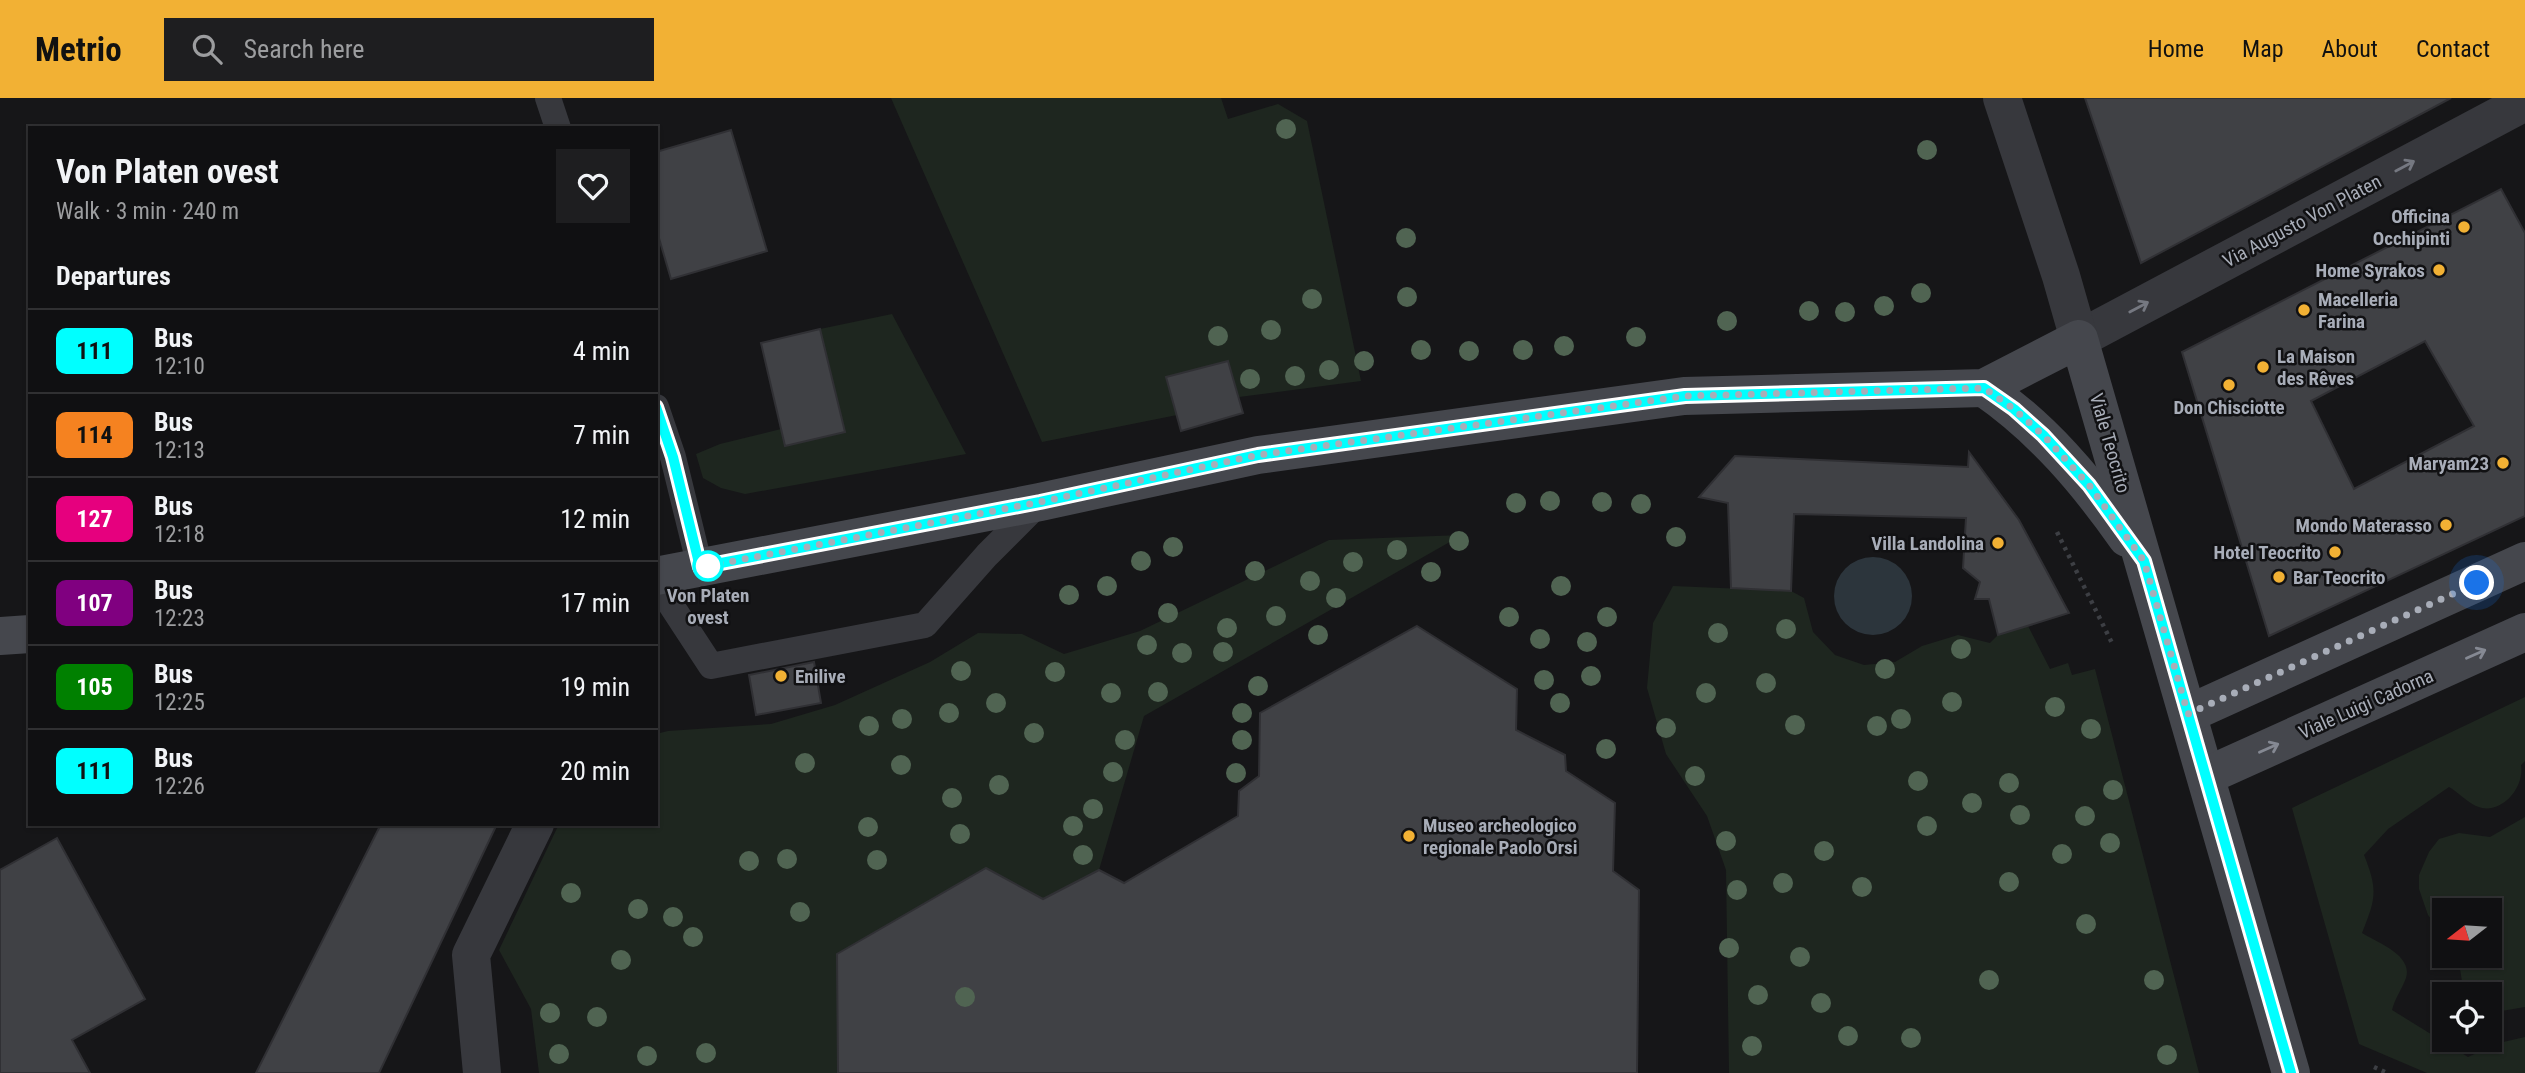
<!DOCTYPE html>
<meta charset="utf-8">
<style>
:root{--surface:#101012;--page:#1e1e20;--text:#f1f3f6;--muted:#9c9d9f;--line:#303032;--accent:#f2b134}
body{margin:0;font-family:"Roboto Condensed",sans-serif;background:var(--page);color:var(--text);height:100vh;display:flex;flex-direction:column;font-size:26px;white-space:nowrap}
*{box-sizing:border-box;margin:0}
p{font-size:23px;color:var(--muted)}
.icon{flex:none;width:38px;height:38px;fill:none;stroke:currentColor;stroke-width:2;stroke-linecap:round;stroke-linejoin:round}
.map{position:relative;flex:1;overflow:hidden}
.side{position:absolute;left:28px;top:28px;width:630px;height:700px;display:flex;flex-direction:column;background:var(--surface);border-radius:0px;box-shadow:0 2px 5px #0004,0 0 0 2px var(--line)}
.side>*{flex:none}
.badge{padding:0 14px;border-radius:10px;font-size:24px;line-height:46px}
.needle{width:46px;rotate:253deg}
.controls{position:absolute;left:2432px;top:800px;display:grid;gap:14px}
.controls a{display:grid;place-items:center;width:70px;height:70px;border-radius:0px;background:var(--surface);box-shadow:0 2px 5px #0004,0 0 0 2px var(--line);font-size:35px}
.you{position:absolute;width:35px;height:35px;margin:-18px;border:5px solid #fff;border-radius:50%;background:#1a73e8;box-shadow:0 0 0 10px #1a73e833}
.map>.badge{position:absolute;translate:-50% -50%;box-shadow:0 0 0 4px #fff}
h2{padding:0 28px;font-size:26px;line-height:63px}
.round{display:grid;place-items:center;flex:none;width:74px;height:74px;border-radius:0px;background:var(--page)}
.head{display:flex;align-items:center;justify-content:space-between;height:119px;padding:0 28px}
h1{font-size:33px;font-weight:700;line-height:52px}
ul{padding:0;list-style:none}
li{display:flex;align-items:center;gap:21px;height:84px;padding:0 28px;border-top:2px solid var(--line)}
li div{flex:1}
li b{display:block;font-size:26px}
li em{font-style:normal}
li .badge{min-width:77px;font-weight:700;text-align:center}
header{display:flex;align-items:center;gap:42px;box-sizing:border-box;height:98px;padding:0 35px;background:var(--accent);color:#111}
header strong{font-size:33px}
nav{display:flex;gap:38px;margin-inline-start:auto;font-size:24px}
.search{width:490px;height:63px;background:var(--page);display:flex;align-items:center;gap:18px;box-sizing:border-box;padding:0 24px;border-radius:0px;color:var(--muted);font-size:26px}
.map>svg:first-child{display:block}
.green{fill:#1e261f}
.water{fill:#2c353c}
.building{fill:#404145;stroke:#303034;stroke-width:2;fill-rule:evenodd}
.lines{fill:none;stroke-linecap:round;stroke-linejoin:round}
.path{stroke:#3d3f44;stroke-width:4.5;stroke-dasharray:3.5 5;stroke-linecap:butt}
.service{stroke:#37383d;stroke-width:26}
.minor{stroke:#37383d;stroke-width:38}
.tertiary{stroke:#37383d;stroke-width:38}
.secondary{stroke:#45474d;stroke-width:38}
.tree{fill:#506452}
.oneway{stroke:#757881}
.oneway2{stroke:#858993}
.line-casing{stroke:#fff;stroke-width:16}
.line{stroke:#0ff;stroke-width:10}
.walk{stroke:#a8adb8;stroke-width:7;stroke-dasharray:0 12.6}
.poi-dot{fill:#f2b134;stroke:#111113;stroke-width:2.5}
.stop-dot{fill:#fff;stroke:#0ff;stroke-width:3.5}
.labels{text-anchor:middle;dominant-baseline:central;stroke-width:5;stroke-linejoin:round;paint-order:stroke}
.poi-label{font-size:19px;font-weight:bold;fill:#a8adb8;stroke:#111113;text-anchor:end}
.street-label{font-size:19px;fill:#a8adb8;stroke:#111113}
.stop-label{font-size:19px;font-weight:bold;fill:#a8adb8;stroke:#111113}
</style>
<header>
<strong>Metrio</strong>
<div class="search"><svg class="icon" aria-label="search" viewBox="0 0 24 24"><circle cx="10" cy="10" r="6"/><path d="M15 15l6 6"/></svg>Search here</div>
<nav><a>Home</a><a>Map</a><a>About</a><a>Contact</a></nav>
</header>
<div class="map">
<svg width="2525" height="975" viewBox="0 0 2525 975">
<rect width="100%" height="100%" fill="#161618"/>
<g class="green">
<path d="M 891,0 L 1221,0 L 1228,21 L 1278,6 L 1307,23 L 1361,283 L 1239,299 L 1228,263 L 1167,279 L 1177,317 L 1042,344 Z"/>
<path d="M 892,216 L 966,356 L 745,396 L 721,390 L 703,380 L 696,356 L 720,346 L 781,331 L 786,348 L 844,334 L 820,231 Z"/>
<path d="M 1462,437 L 1144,618 L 1099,772 L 1074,785 L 1075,818 L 986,770 L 837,856 L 838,975 L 539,975 L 531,911 L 499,852 L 559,726 L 656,726 L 656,636 L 668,633 L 771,626 L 835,607 L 930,564 L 978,535 L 1022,536 L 1064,556 L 1140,533 L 1329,442 Z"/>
<path d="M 1673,488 L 1791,493 L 1804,500 L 1813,534 L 1835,557 L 1864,567 L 1895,564 L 1922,548 L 1958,537 L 1990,545 L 1998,537 L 2028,528 L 2050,571 L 2068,565 L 2072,577 L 2095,571 L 2199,975 L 1729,975 L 1726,772 L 1707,718 L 1666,656 L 1647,590 L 1653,525 Z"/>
<path d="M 2525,599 L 2525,663 L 2521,667 C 2525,691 2499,719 2476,708 C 2467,704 2458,694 2449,689 L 2388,731 L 2364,757 C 2378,792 2376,800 2362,835 C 2378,845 2413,857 2406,880 C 2402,891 2395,900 2392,912 L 2468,959 L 2499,945 L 2525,939 L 2525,975 L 2427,975 L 2359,946 L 2292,710 Z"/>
<path d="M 2525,719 L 2525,909 L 2490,915 L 2490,896 L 2464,896 L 2458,858 L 2490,858 L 2490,812 L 2445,812 L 2445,838 L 2428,817 L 2419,791 L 2419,777 L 2429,754 L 2439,741 L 2459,735 L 2490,739 Z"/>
</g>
<circle class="water" cx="1873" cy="498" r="39"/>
<g class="building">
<path d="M 2085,0 L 2451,0 L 2141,165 Z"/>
<path d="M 731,32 L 767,153 L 671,181 L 656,130 L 656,54 Z"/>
<path d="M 2501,91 L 2525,135 L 2525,418 L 2269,538 L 2182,254 ZM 2425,243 L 2474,328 L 2354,391 L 2311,303 Z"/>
<path d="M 820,231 L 845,334 L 785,348 L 761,245 Z"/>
<path d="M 1228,263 L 1243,315 L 1181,333 L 1166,279 Z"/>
<path d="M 1969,354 L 2019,422 L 2069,515 L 1998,537 L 1989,501 L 1975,501 L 1980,484 L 1963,470 L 1966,420 L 1794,416 L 1791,493 L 1731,490 L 1728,405 L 1699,399 L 1735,358 L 1968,369 Z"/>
<path d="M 1417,528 L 1517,591 L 1516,632 L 1565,657 L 1566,673 L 1615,705 L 1613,773 L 1639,792 L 1637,975 L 838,975 L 837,856 L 986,770 L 1043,801 L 1099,772 L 1124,785 L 1238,718 L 1239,693 L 1259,678 L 1260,615 Z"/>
<path d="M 814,564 L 821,605 L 756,617 L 749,577 Z"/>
<path d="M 381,726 L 497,726 L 379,975 L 256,975 Z"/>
<path d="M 57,740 L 145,901 L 72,942 L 90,975 L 0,975 L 0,772 Z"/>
</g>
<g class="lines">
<g class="path">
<path d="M 2057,434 L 2112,545"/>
<path d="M 2374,969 L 2387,975"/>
</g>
<g class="service">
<path d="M 548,0 L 558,30"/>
<path d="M 656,309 L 673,359 L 700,469"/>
<path d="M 656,484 L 711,568 L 925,527 L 987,457 L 1040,404"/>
</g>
<g class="minor">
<path d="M 2079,241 L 2525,4"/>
<path d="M 482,975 L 471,857 L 535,726"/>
</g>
<path class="tertiary" d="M 2002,0 L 2061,178 L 2079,241"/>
<g class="secondary">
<path d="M 1984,290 C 2043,331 2086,382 2127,440"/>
<path d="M 656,478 L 1040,404 L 1258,357 L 1684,298 L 1984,290 L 2079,241 L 2291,975"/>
<path d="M 0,538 L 30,536"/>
<path d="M 2188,616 L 2525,463"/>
<path d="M 2206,678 L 2525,534"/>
</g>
</g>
<g class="tree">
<circle cx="1286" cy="31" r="10"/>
<circle cx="1927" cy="52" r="10"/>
<circle cx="1406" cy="140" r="10"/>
<circle cx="1921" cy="195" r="10"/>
<circle cx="1407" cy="199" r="10"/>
<circle cx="1312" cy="201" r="10"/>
<circle cx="1884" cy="208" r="10"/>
<circle cx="1809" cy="213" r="10"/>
<circle cx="1845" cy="214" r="10"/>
<circle cx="1727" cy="223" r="10"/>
<circle cx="1271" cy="232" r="10"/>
<circle cx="1218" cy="238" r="10"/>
<circle cx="1636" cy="239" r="10"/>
<circle cx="1564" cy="248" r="10"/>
<circle cx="1421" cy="252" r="10"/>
<circle cx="1523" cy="252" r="10"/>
<circle cx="1469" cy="253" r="10"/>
<circle cx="1364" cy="263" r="10"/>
<circle cx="1329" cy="272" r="10"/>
<circle cx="1295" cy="278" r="10"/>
<circle cx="1250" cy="281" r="10"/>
<circle cx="1550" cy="403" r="10"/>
<circle cx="1602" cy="404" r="10"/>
<circle cx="1516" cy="405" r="10"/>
<circle cx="1641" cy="406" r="10"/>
<circle cx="1676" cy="439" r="10"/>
<circle cx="1459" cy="443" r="10"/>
<circle cx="1173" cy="449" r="10"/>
<circle cx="1397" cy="452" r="10"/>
<circle cx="1141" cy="463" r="10"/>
<circle cx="1353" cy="464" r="10"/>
<circle cx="1255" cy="473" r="10"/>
<circle cx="1431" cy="474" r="10"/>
<circle cx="1310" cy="483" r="10"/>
<circle cx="1107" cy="488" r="10"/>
<circle cx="1561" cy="488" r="10"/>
<circle cx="1069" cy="497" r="10"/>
<circle cx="1336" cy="500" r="10"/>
<circle cx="1168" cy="515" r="10"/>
<circle cx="1276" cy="518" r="10"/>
<circle cx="1509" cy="519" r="10"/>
<circle cx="1607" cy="519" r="10"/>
<circle cx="1227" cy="530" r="10"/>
<circle cx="1786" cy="531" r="10"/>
<circle cx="1718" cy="535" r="10"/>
<circle cx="1318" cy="537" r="10"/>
<circle cx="1540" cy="541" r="10"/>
<circle cx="1587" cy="544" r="10"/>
<circle cx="1147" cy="547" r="10"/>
<circle cx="1961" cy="551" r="10"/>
<circle cx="1223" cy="554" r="10"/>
<circle cx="1182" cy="555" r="10"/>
<circle cx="1885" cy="571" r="10"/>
<circle cx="961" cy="573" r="10"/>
<circle cx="1055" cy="574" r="10"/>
<circle cx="1591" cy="578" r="10"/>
<circle cx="1544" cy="582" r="10"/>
<circle cx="1766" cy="585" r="10"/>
<circle cx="1258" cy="588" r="10"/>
<circle cx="1158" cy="594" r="10"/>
<circle cx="1111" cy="595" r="10"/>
<circle cx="1706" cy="595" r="10"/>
<circle cx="1952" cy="604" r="10"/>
<circle cx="996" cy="605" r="10"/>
<circle cx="1560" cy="605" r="10"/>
<circle cx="2055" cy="609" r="10"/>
<circle cx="949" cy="615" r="10"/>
<circle cx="1242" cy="615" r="10"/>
<circle cx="902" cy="621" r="10"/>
<circle cx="1901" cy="621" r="10"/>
<circle cx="1795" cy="627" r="10"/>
<circle cx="869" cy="628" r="10"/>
<circle cx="1877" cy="628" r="10"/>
<circle cx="1666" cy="630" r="10"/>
<circle cx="2091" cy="631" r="10"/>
<circle cx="1034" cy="635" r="10"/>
<circle cx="1125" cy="642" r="10"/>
<circle cx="1242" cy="642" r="10"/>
<circle cx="1606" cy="651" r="10"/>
<circle cx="805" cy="665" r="10"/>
<circle cx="901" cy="667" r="10"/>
<circle cx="1113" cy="674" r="10"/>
<circle cx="1236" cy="675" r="10"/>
<circle cx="1695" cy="678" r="10"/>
<circle cx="1918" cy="683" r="10"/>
<circle cx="2009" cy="685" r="10"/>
<circle cx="999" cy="687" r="10"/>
<circle cx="2113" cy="692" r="10"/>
<circle cx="952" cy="700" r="10"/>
<circle cx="1972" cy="705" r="10"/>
<circle cx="1093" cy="711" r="10"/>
<circle cx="2020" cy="717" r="10"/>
<circle cx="2085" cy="718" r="10"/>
<circle cx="1073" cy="728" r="10"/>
<circle cx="1927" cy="728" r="10"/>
<circle cx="868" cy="729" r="10"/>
<circle cx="960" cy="736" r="10"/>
<circle cx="1726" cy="743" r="10"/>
<circle cx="2110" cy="745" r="10"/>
<circle cx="1824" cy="753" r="10"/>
<circle cx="2062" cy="756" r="10"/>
<circle cx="1083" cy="757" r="10"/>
<circle cx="787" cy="761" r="10"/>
<circle cx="877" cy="762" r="10"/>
<circle cx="749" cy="763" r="10"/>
<circle cx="2009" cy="784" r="10"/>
<circle cx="1783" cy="785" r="10"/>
<circle cx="1862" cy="789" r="10"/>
<circle cx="1737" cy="792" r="10"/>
<circle cx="571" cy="795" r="10"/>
<circle cx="638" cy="811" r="10"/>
<circle cx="800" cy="814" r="10"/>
<circle cx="673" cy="819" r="10"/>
<circle cx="2086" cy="826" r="10"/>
<circle cx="693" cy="839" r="10"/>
<circle cx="1729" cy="850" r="10"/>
<circle cx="1800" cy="859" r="10"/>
<circle cx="621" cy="862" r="10"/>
<circle cx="1989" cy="882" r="10"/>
<circle cx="2154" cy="882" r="10"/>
<circle cx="1758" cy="897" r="10"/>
<circle cx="965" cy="899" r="10"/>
<circle cx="1821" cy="905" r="10"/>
<circle cx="550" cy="915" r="10"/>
<circle cx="597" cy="919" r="10"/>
<circle cx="1848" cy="938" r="10"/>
<circle cx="1911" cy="940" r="10"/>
<circle cx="1752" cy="948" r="10"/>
<circle cx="706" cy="955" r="10"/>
<circle cx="559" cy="956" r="10"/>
<circle cx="2167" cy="957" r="10"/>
<circle cx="647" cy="958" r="10"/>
</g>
<defs><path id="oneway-shaft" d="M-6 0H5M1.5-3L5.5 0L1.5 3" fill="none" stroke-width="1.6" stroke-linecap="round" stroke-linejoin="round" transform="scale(1.75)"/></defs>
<g class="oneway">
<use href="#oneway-shaft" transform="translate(2405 68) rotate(-28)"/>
<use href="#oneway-shaft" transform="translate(2139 209) rotate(-28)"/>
</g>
<g class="oneway2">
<use href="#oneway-shaft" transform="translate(2476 556) rotate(-24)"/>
<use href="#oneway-shaft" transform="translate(2269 650) rotate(-24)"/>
</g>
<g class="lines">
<defs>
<path id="line" d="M 656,309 L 673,359 L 700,469 L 1040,404 L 1258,357 L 1685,298 L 1984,290 L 2014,311 L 2043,337 L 2089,387 L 2144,463 L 2291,975"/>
</defs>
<use href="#line" class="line-casing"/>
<use href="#line" class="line"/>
<path class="walk" d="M 708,468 L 1040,404 L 1258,357 L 1685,298 L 1984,290 L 2014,311 L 2043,337 L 2089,387 L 2144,463 L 2188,616 L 2477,485"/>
</g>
<g class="poi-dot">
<circle cx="2464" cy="129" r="7"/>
<circle cx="2439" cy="172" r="7"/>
<circle cx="2304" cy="212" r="7"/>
<circle cx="2263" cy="269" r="7"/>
<circle cx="2229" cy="287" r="7"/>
<circle cx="2503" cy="365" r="7"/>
<circle cx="2446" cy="427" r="7"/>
<circle cx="1998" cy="445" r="7"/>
<circle cx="2335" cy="454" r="7"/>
<circle cx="2279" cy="479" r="7"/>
<circle cx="781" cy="578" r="7"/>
<circle cx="1409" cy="738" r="7"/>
</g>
<circle class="stop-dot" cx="708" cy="468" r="14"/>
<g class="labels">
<g class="poi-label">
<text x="2450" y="118">Officina<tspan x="2450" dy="22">Occhipinti</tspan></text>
<text x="2425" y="172">Home Syrakos</text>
<text x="2318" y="201" text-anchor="start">Macelleria<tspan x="2318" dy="22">Farina</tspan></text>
<text x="2277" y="258" text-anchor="start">La Maison<tspan x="2277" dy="22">des Rêves</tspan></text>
<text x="2229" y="309" text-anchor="middle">Don Chisciotte</text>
<text x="2489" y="365">Maryam23</text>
<text x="2432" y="427">Mondo Materasso</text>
<text x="1984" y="445">Villa Landolina</text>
<text x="2321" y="454">Hotel Teocrito</text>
<text x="2293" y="479" text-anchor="start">Bar Teocrito</text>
<text x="795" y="578" text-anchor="start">Enilive</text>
<text x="1423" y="727" text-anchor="start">Museo archeologico<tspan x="1423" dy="22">regionale Paolo Orsi</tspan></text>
</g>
<g class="street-label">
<text transform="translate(2302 123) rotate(-28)">Via Augusto Von Platen</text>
<text transform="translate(2110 345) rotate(74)">Viale Teocrito</text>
<text transform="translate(2366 606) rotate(-24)">Viale Luigi Cadorna</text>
</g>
<g class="stop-label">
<text x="708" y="497">Von Platen<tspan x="708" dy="22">ovest</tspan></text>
</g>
</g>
</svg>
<div class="controls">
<a><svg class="needle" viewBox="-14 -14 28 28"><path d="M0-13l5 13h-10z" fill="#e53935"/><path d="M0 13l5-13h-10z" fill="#9c9d9f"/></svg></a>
<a><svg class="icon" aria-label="locate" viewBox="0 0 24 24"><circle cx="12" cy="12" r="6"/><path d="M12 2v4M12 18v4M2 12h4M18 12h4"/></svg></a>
</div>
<div class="you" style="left:2477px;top:485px"></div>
<section class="side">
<div class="head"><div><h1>Von Platen ovest</h1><p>Walk · 3 min · 240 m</p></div><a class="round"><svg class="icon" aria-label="heart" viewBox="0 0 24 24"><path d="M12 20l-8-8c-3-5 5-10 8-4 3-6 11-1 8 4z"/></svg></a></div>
<h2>Departures</h2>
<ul>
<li><span class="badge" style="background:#0ff;color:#111">111</span><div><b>Bus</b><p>12:10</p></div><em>4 min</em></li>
<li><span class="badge" style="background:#f58220;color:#111">114</span><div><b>Bus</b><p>12:13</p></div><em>7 min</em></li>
<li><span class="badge" style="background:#e6007e;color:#fff">127</span><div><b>Bus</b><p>12:18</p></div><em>12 min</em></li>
<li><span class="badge" style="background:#800080;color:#fff">107</span><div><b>Bus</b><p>12:23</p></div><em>17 min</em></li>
<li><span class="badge" style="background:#008000;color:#fff">105</span><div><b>Bus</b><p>12:25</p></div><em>19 min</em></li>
<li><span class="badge" style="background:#0ff;color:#111">111</span><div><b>Bus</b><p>12:26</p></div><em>20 min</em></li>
</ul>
</section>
</div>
